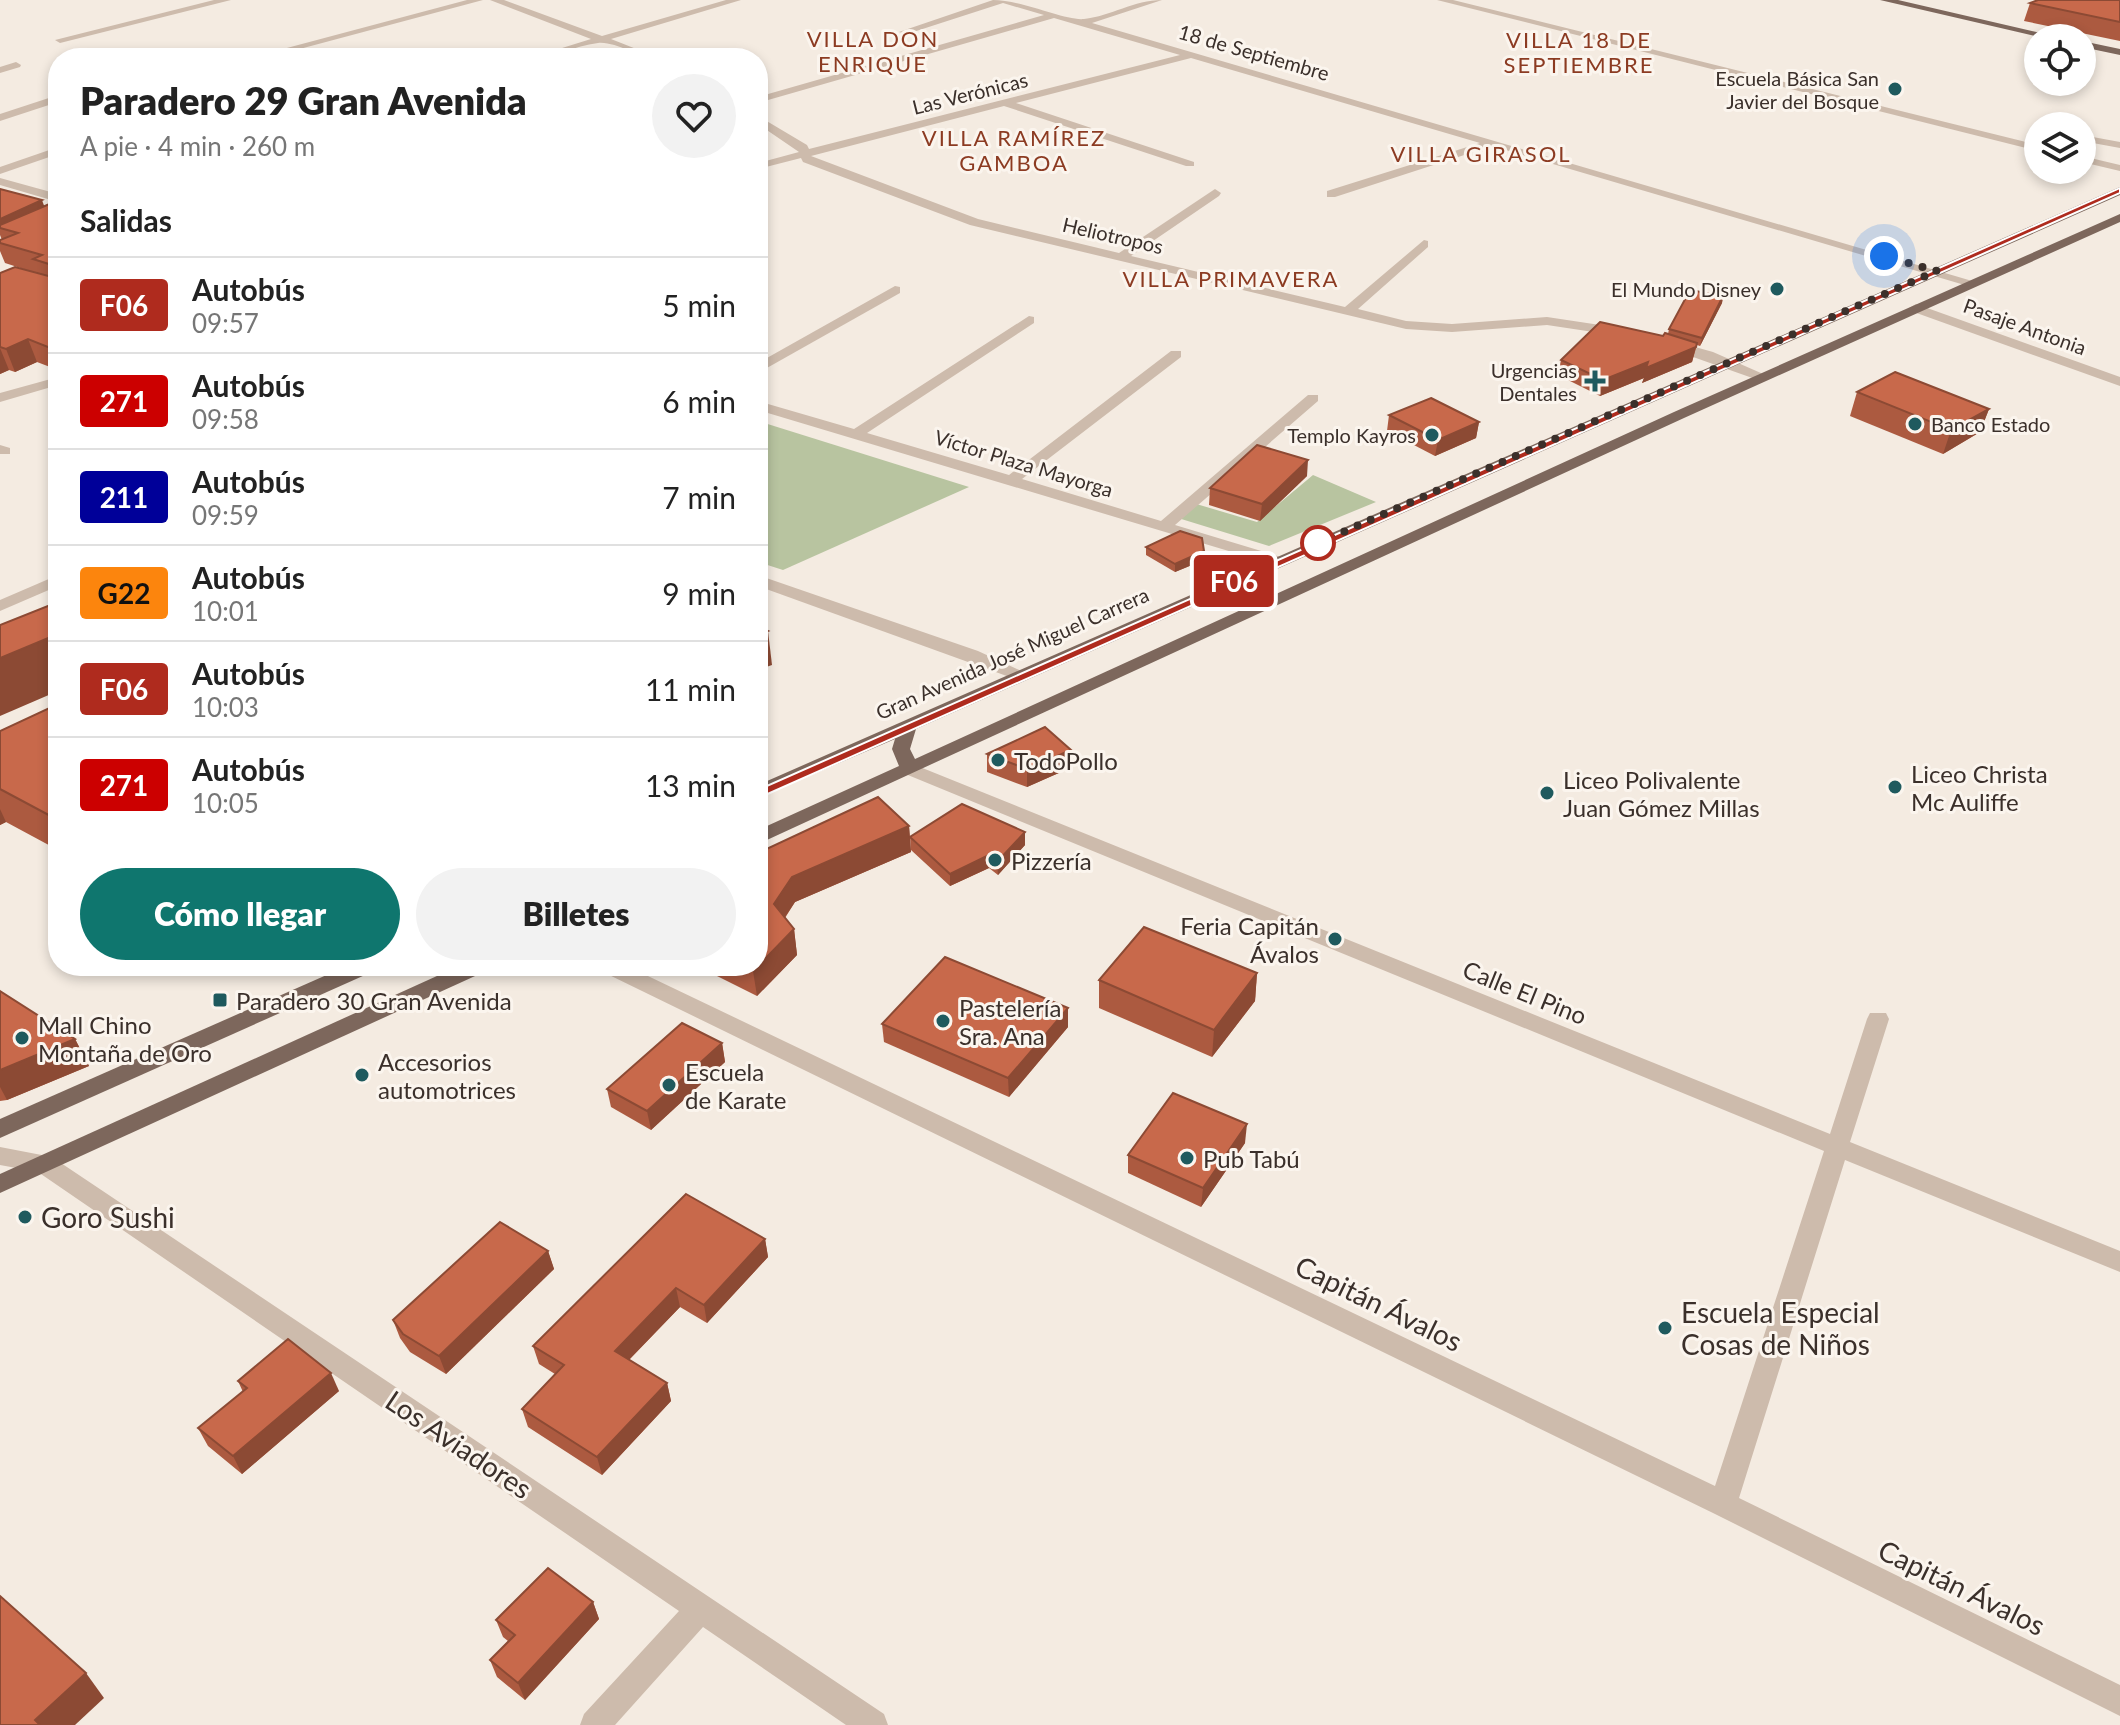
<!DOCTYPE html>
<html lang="es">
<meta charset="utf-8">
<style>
:root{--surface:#fff;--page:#f2f2f2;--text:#222;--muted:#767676;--line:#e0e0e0;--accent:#0f766e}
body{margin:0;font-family:Lato,sans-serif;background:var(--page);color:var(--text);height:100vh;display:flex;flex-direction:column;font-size:30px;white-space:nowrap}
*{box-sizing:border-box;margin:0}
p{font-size:26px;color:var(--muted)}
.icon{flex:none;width:44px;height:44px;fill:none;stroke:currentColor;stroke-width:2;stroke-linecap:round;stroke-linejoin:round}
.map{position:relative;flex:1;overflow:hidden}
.details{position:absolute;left:48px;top:48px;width:720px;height:928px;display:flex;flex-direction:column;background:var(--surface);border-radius:32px;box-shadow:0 4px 12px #0003}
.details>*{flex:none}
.badge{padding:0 16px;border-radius:6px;font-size:28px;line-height:52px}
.controls{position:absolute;left:2024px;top:24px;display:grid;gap:16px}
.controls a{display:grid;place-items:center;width:72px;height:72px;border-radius:50%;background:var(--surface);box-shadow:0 4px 12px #0003;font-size:40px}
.you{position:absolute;width:40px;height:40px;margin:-20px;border:6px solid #fff;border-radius:50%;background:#1a73e8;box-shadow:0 0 0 12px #1a73e833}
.map>.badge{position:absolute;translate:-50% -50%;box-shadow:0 0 0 4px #fff}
h2{padding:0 32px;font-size:30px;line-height:72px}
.round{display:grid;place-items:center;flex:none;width:84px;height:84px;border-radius:42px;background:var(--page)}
.head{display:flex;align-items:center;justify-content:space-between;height:136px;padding:0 32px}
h1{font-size:38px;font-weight:800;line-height:60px}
.button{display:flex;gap:16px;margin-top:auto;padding:16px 32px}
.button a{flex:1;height:92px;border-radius:48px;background:var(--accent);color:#fff;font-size:32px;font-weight:800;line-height:92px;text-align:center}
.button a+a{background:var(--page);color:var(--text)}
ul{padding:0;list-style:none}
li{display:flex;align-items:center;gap:24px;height:96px;padding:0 32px;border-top:2px solid var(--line)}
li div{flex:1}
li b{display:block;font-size:30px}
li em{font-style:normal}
li .badge{min-width:88px;font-weight:700;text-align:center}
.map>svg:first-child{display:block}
.green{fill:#b8c4a0}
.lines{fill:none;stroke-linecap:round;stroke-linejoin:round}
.minor{fill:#cdbbac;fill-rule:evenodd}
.major{fill:#7d675c;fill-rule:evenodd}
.wall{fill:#ac5a40}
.shaded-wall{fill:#8c4a34}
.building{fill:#c8694b;stroke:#8c4a34;stroke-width:2}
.line{fill:#af2b1e;stroke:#fff;stroke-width:2}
.walk{stroke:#3b302b;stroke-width:8;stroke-dasharray:0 14.4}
.poi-dot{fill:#1f5a5e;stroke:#fbf5ee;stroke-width:3}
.stop-dot{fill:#fff;stroke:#af2b1e;stroke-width:4}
.labels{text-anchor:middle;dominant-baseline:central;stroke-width:6;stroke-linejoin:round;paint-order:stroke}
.far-street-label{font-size:20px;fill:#3b302b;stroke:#fbf5ee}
.far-poi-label{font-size:20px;fill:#3b302b;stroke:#fbf5ee;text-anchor:end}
.far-neighbourhood-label{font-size:22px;letter-spacing:2px;fill:#8c3b22;stroke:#fbf5ee}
.poi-label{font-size:24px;fill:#3b302b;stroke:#fbf5ee;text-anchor:start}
.street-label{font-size:24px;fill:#3b302b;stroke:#fbf5ee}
.near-poi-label{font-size:28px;fill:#3b302b;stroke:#fbf5ee;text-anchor:start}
.near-street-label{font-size:28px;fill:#3b302b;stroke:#fbf5ee}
</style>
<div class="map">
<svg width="2120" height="1725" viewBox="0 0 2120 1725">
<rect width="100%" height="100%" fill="#f4ebe1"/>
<g class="green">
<path d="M 758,421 L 969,487 L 783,570 L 758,562 Z"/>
<path d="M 1313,475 L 1376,502 L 1269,546 L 1178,518 L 1193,503 L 1257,522 Z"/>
</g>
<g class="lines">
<g class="minor">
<path d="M 214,0 L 231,0 L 60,43 L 55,40 Z"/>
<path d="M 467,0 L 483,0 L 266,58 L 249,58 Z"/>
<path d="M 490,0 L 504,0 L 602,36 L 726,0 L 741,0 L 611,39 L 659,58 C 639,58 615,41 598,43 C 574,46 554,58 530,58 L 591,39 Z"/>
<path d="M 993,0 C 1022,0 1065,21 1084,19 C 1111,16 1134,0 1162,0 L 1092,23 L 1979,283 L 1968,286 L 1492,146 L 1335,197 L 1327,197 L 1327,191 L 1480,143 L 1191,58 L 1016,103 L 1194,162 L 1194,166 L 1186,166 L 1004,106 L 811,156 L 978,219 L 1119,253 L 1215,189 L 1221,193 L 1219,196 L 1131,256 L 1345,307 L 1424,240 L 1428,241 L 1428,247 L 1358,309 L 1406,321 L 1452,324 L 1547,317 L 1620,328 L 1627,332 L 1620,336 L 1547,325 L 1452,332 L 1406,329 L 970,225 L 803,162 L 801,158 L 758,169 L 758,163 L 799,152 L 758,124 L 758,116 L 807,145 L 809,149 L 1180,55 L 1054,18 L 758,103 L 758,97 L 1044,15 L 1003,3 L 907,34 L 899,32 Z"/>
<path d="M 1437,0 L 1453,0 L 2038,145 L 2038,151 Z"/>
<path d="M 16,62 L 21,65 L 20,67 L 0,73 L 0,67 Z"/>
<path d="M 58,95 L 58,102 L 0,121 L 0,114 Z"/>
<path d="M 2082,135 L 2120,142 L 2120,148 L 2082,141 Z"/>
<path d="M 58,147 L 58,154 L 0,174 L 0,167 Z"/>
<path d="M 2082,156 L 2120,165 L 2120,171 L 2082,162 Z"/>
<path d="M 0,178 L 58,194 L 58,202 L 0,185 Z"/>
<path d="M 895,286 L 900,287 L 900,293 L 758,373 L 758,363 Z"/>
<path d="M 1916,304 L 2120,377 L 2120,386 L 1911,311 L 1909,308 Z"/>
<path d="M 1029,316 L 1034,317 L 1034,323 L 867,433 L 1009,475 L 1171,351 L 1181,351 L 1181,357 L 1022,479 L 1161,521 L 1308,395 L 1318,395 L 1318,401 L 1175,525 L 1284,558 L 1284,564 L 1272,564 L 758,410 L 758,401 L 854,429 Z"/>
<path d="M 1670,340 L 1713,352 L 1770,377 L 1758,380 L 1665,347 L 1663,344 Z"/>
<path d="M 58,377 L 58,385 L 0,402 L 0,393 Z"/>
<path d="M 0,445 L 10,448 L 10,454 L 0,454 Z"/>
<path d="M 58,575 L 58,586 L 0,611 L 0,600 Z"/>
<path d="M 758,575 L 978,651 L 1030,675 L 1021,680 L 1015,679 L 758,586 Z"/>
<path d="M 910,763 L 1830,1134 L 1867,1019 L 1870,1013 L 1886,1013 L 1889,1019 L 1850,1142 L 2120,1251 L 2120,1272 L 1845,1160 L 1739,1498 L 2120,1685 L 2120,1716 L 1713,1513 L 601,971 L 598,966 L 627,966 L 1715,1486 L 1824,1151 L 903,773 L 901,769 Z"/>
<path d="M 0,1147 L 52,1157 L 884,1714 L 888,1725 L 846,1725 L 703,1627 L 615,1725 L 580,1725 L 584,1714 L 679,1611 L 38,1172 L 0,1165 Z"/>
</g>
<g class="major">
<path d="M 1880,0 L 1898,0 L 2062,38 L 2044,38 Z"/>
<path d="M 2082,41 L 2120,49 L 2120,55 L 2082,47 Z"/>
<path d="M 2120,187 L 2120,195 L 916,729 L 910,749 L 915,759 L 1674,412 L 2120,214 L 2120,222 L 1684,418 L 758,844 L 758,830 L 899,766 L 892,749 L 895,739 L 758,798 L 758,785 Z"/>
<path d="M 347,966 L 377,966 L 374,971 L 0,1138 L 0,1119 Z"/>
<path d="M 459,966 L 489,966 L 486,971 L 0,1193 L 0,1174 Z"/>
</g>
</g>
<g class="wall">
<path d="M 2120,0 L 2120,41 L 2024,21 L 2030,3 Z"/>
<path d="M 0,189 L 44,206 L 58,198 L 58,370 L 37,362 L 15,372 L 9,370 L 0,374 L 0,273 L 39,274 L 5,263 L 0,251 L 0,240 L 2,240 L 0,235 Z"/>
<path d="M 1723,296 L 1722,303 L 1700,346 L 1697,345 L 1692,362 L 1642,383 L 1644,378 L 1600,396 L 1558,375 L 1561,360 L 1663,336 L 1668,334 L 1669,329 Z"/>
<path d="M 1857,392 L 1989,409 L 1980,432 L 1943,454 L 1850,416 Z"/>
<path d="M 1389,415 L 1479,422 L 1476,438 L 1435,456 L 1387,431 Z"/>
<path d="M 1307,476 L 1260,521 L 1209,505 L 1210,488 Z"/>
<path d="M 1146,547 L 1204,560 L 1175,572 L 1146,555 Z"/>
<path d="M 58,704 L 58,850 L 6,822 L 0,825 L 0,731 Z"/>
<path d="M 1071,750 L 1070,768 L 1027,787 L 987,772 L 987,754 Z"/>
<path d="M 909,826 L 911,852 L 795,902 L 785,918 L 794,929 L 797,955 L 757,996 L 697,966 L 758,966 L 758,853 Z"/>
<path d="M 910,837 L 1025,845 L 998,875 L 989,868 L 950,886 L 911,850 Z"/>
<path d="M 1257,973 L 1255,1001 L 1212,1057 L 1099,1008 L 1099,980 Z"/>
<path d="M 0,991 L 75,1039 L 89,1066 L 7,1100 L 0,1101 Z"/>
<path d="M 1068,1008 L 1068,1027 L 1009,1097 L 884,1042 L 882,1024 Z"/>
<path d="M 722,1043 L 725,1062 L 651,1130 L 611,1107 L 607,1089 Z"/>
<path d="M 1245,1143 L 1201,1207 L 1128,1173 L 1128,1155 Z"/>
<path d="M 765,1239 L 768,1257 L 707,1323 L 680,1307 L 629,1360 L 667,1383 L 671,1401 L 602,1475 L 528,1427 L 522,1409 L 555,1374 L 539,1364 L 533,1346 Z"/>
<path d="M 548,1251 L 554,1269 L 446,1374 L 410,1352 L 400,1338 L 393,1320 Z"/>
<path d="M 238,1381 L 339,1391 L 242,1474 L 208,1446 L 198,1428 L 243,1392 Z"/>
<path d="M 593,1602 L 599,1619 L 525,1700 L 497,1677 L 490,1660 L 508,1641 L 503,1637 L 496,1620 Z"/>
</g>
<g class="shaded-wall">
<path d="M 42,200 L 47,214 L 0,228 L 0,219 Z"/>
<path d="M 1723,296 L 1722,303 L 1700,346 L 1702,338 Z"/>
<path d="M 28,339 L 37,362 L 15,372 L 6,349 Z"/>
<path d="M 1697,343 L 1692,362 L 1642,383 L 1644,378 L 1600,396 L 1603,380 Z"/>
<path d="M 0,348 L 9,370 L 0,374 Z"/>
<path d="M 1989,409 L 1980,432 L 1943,454 L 1951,430 Z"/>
<path d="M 1479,422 L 1476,438 L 1435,456 L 1438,440 Z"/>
<path d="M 1308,460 L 1307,476 L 1260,521 L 1262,504 Z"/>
<path d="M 1204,551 L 1204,560 L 1175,572 L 1175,564 Z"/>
<path d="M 768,631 L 772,665 L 758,670 L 758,635 Z"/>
<path d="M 58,634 L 58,691 L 0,716 L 0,658 Z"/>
<path d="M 1071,750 L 1070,768 L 1027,787 L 1027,769 Z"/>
<path d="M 0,809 L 6,822 L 0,825 Z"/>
<path d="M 909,826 L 911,852 L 795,902 L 777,929 L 774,904 L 792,877 Z"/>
<path d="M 1025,832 L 1025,845 L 998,875 L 997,862 Z"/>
<path d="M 989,855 L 989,868 L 950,886 L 950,874 Z"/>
<path d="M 794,929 L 797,955 L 757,996 L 753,971 Z"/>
<path d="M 1257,973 L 1255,1001 L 1212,1057 L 1214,1030 Z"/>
<path d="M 1068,1008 L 1068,1027 L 1009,1097 L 1008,1078 Z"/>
<path d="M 75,1039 L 89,1066 L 7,1100 L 0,1087 L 0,1070 Z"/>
<path d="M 722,1043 L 725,1062 L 651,1130 L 647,1111 Z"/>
<path d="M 1247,1124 L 1245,1143 L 1201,1207 L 1203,1188 Z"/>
<path d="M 765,1239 L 768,1257 L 707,1323 L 704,1305 Z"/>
<path d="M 548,1251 L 554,1269 L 446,1374 L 439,1356 Z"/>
<path d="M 676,1288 L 680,1307 L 620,1369 L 615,1351 Z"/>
<path d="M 331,1373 L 339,1391 L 242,1474 L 233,1456 Z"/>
<path d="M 667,1383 L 671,1401 L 602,1475 L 597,1457 Z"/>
<path d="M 593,1602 L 599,1619 L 525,1700 L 518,1683 Z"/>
<path d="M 86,1673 L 104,1698 L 75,1725 L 39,1725 L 35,1720 Z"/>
</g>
<g class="building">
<path d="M 2038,0 L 2120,0 L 2120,22 L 2030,3 Z"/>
<path d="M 0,189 L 42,200 L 0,219 Z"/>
<path d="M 54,197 L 58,198 L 58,351 L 28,339 L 6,349 L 0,347 L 0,273 L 15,267 L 52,277 L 52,265 L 33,259 L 42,255 L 0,243 L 0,240 L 18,233 L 0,228 L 0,225 L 52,203 Z"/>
<path d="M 1690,290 L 1723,296 L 1702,338 L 1669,329 Z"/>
<path d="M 1600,322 L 1663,336 L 1665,333 L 1697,343 L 1696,347 L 1646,368 L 1648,362 L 1603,380 L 1561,360 Z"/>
<path d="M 1895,372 L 1989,409 L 1951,430 L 1857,392 Z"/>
<path d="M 1431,398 L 1479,422 L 1438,440 L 1389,415 Z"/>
<path d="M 1257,445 L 1308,460 L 1262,504 L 1210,488 Z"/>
<path d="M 1180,531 L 1202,538 L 1204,551 L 1175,564 L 1146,547 Z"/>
<path d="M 58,602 L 58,634 L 0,658 L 0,625 Z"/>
<path d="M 758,626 L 768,631 L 758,635 Z"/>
<path d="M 58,704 L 58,820 L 0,789 L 0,731 Z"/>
<path d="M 1045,727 L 1071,750 L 1027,769 L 987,754 Z"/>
<path d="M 878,797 L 909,826 L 792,877 L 774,904 L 794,929 L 758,966 L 758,853 Z"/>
<path d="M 962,804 L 1025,832 L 997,862 L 989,855 L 950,874 L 910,837 Z"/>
<path d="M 1144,927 L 1257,973 L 1214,1030 L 1099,980 Z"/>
<path d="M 945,957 L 1068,1008 L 1008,1078 L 882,1024 Z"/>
<path d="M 744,966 L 758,966 L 753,971 Z"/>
<path d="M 0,991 L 75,1039 L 0,1070 Z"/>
<path d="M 682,1023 L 722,1043 L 647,1111 L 607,1089 Z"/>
<path d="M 1173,1093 L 1247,1124 L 1203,1188 L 1128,1155 Z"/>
<path d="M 686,1194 L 765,1239 L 704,1305 L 676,1288 L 615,1351 L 667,1383 L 597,1457 L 522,1409 L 564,1365 L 533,1346 Z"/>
<path d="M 500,1222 L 548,1251 L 439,1356 L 403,1334 L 393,1320 Z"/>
<path d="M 288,1339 L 331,1373 L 233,1456 L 198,1428 L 247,1388 L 238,1381 Z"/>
<path d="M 548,1568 L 593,1602 L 518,1683 L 490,1660 L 515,1635 L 496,1620 Z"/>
<path d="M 0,1596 L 86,1673 L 35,1720 L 40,1725 L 0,1725 Z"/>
</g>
<path class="line" d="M 2120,188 L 2120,193 L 763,796 L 758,797 L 751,793 Z"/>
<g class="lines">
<path class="walk" d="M 1318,543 L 1937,271 L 1884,256"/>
</g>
<g class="poi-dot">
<circle cx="1895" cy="89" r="8"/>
<circle cx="1777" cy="289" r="8"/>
<path d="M1591 369h8v8h8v8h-8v8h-8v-8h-8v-8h8z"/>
<circle cx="1915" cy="424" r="8"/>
<circle cx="1432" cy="435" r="8"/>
<circle cx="998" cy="760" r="8"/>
<circle cx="1895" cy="787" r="8"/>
<circle cx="1547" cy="793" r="8"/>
<circle cx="995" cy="860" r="8"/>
<circle cx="1335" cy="939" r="8"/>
<rect x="212" y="992" width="16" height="16" rx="4"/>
<circle cx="943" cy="1021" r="8"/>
<circle cx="22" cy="1038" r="8"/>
<circle cx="362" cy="1075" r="8"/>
<circle cx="669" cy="1085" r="8"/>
<circle cx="1187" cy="1158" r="8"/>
<circle cx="25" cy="1217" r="8"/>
<circle cx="1665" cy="1328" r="8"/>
</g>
<circle class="stop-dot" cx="1318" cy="543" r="16"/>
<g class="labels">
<g class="far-street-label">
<text transform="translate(1254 52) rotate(16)">18 de Septiembre</text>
<text transform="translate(970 93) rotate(-14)">Las Verónicas</text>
<text transform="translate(1113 235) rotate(13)">Heliotropos</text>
<text transform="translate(2025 326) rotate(20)">Pasaje Antonia</text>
<text transform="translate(1024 463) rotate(17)">Víctor Plaza Mayorga</text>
<text transform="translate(1012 653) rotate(-24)">Gran Avenida José Miguel Carrera</text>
</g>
<g class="far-poi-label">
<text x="1879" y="78">Escuela Básica San<tspan x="1879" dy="23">Javier del Bosque</tspan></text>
<text x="1761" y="289">El Mundo Disney</text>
<text x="1577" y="370">Urgencias<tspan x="1577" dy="23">Dentales</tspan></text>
<text x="1931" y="424" text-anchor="start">Banco Estado</text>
<text x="1416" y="435">Templo Kayros</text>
</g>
<g class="far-neighbourhood-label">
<text x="873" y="38">VILLA DON<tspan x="873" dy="25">ENRIQUE</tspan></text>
<text x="1579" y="39">VILLA 18 DE<tspan x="1579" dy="25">SEPTIEMBRE</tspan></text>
<text x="1014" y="137">VILLA RAMÍREZ<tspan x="1014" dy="25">GAMBOA</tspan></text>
<text x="1481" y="153">VILLA GIRASOL</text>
<text x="1231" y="278">VILLA PRIMAVERA</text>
</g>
<g class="poi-label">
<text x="1014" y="760">TodoPollo</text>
<text x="1911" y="773">Liceo Christa<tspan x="1911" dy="28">Mc Auliffe</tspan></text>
<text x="1563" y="779">Liceo Polivalente<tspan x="1563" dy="28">Juan Gómez Millas</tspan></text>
<text x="1011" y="860">Pizzería</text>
<text x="1319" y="925" text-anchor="end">Feria Capitán<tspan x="1319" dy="28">Ávalos</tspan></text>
<text x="236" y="1000">Paradero 30 Gran Avenida</text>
<text x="959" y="1007">Pastelería<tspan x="959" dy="28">Sra. Ana</tspan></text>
<text x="38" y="1024">Mall Chino<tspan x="38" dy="28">Montaña de Oro</tspan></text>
<text x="378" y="1061">Accesorios<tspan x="378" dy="28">automotrices</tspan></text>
<text x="685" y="1071">Escuela<tspan x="685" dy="28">de Karate</tspan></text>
<text x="1203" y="1158">Pub Tabú</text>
</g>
<g class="street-label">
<text transform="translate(1525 992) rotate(22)">Calle El Pino</text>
</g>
<g class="near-poi-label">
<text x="41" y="1217">Goro Sushi</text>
<text x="1681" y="1312">Escuela Especial<tspan x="1681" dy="32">Cosas de Niños</tspan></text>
</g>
<g class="near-street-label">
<text transform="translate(1379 1303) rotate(26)">Capitán Ávalos</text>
<text transform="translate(459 1444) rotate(34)">Los Aviadores</text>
<text transform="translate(1962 1587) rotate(26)">Capitán Ávalos</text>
</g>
</g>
</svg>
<div class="controls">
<a><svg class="icon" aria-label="locate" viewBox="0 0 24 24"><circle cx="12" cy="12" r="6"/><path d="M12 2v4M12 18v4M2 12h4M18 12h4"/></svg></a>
<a><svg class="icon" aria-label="layers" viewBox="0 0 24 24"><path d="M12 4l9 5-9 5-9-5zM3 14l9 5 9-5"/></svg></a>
</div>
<div class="you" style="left:1884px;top:256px"></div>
<b class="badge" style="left:1234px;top:581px;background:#af2b1e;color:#fff">F06</b>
<section class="details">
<div class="head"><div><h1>Paradero 29 Gran Avenida</h1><p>A pie · 4 min · 260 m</p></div><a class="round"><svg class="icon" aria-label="heart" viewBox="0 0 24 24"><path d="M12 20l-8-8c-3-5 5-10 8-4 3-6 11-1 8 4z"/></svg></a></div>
<h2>Salidas</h2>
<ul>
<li><span class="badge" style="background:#af2b1e;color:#fff">F06</span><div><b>Autobús</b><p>09:57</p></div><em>5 min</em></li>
<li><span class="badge" style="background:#c00;color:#fff">271</span><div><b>Autobús</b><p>09:58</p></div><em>6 min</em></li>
<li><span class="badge" style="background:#009;color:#fff">211</span><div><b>Autobús</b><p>09:59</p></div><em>7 min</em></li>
<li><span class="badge" style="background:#fc850d;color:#111">G22</span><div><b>Autobús</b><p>10:01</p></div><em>9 min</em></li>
<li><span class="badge" style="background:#af2b1e;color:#fff">F06</span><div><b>Autobús</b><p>10:03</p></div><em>11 min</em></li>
<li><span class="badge" style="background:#c00;color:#fff">271</span><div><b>Autobús</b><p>10:05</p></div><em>13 min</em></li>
</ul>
<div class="button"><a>Cómo llegar</a><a>Billetes</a></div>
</section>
</div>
